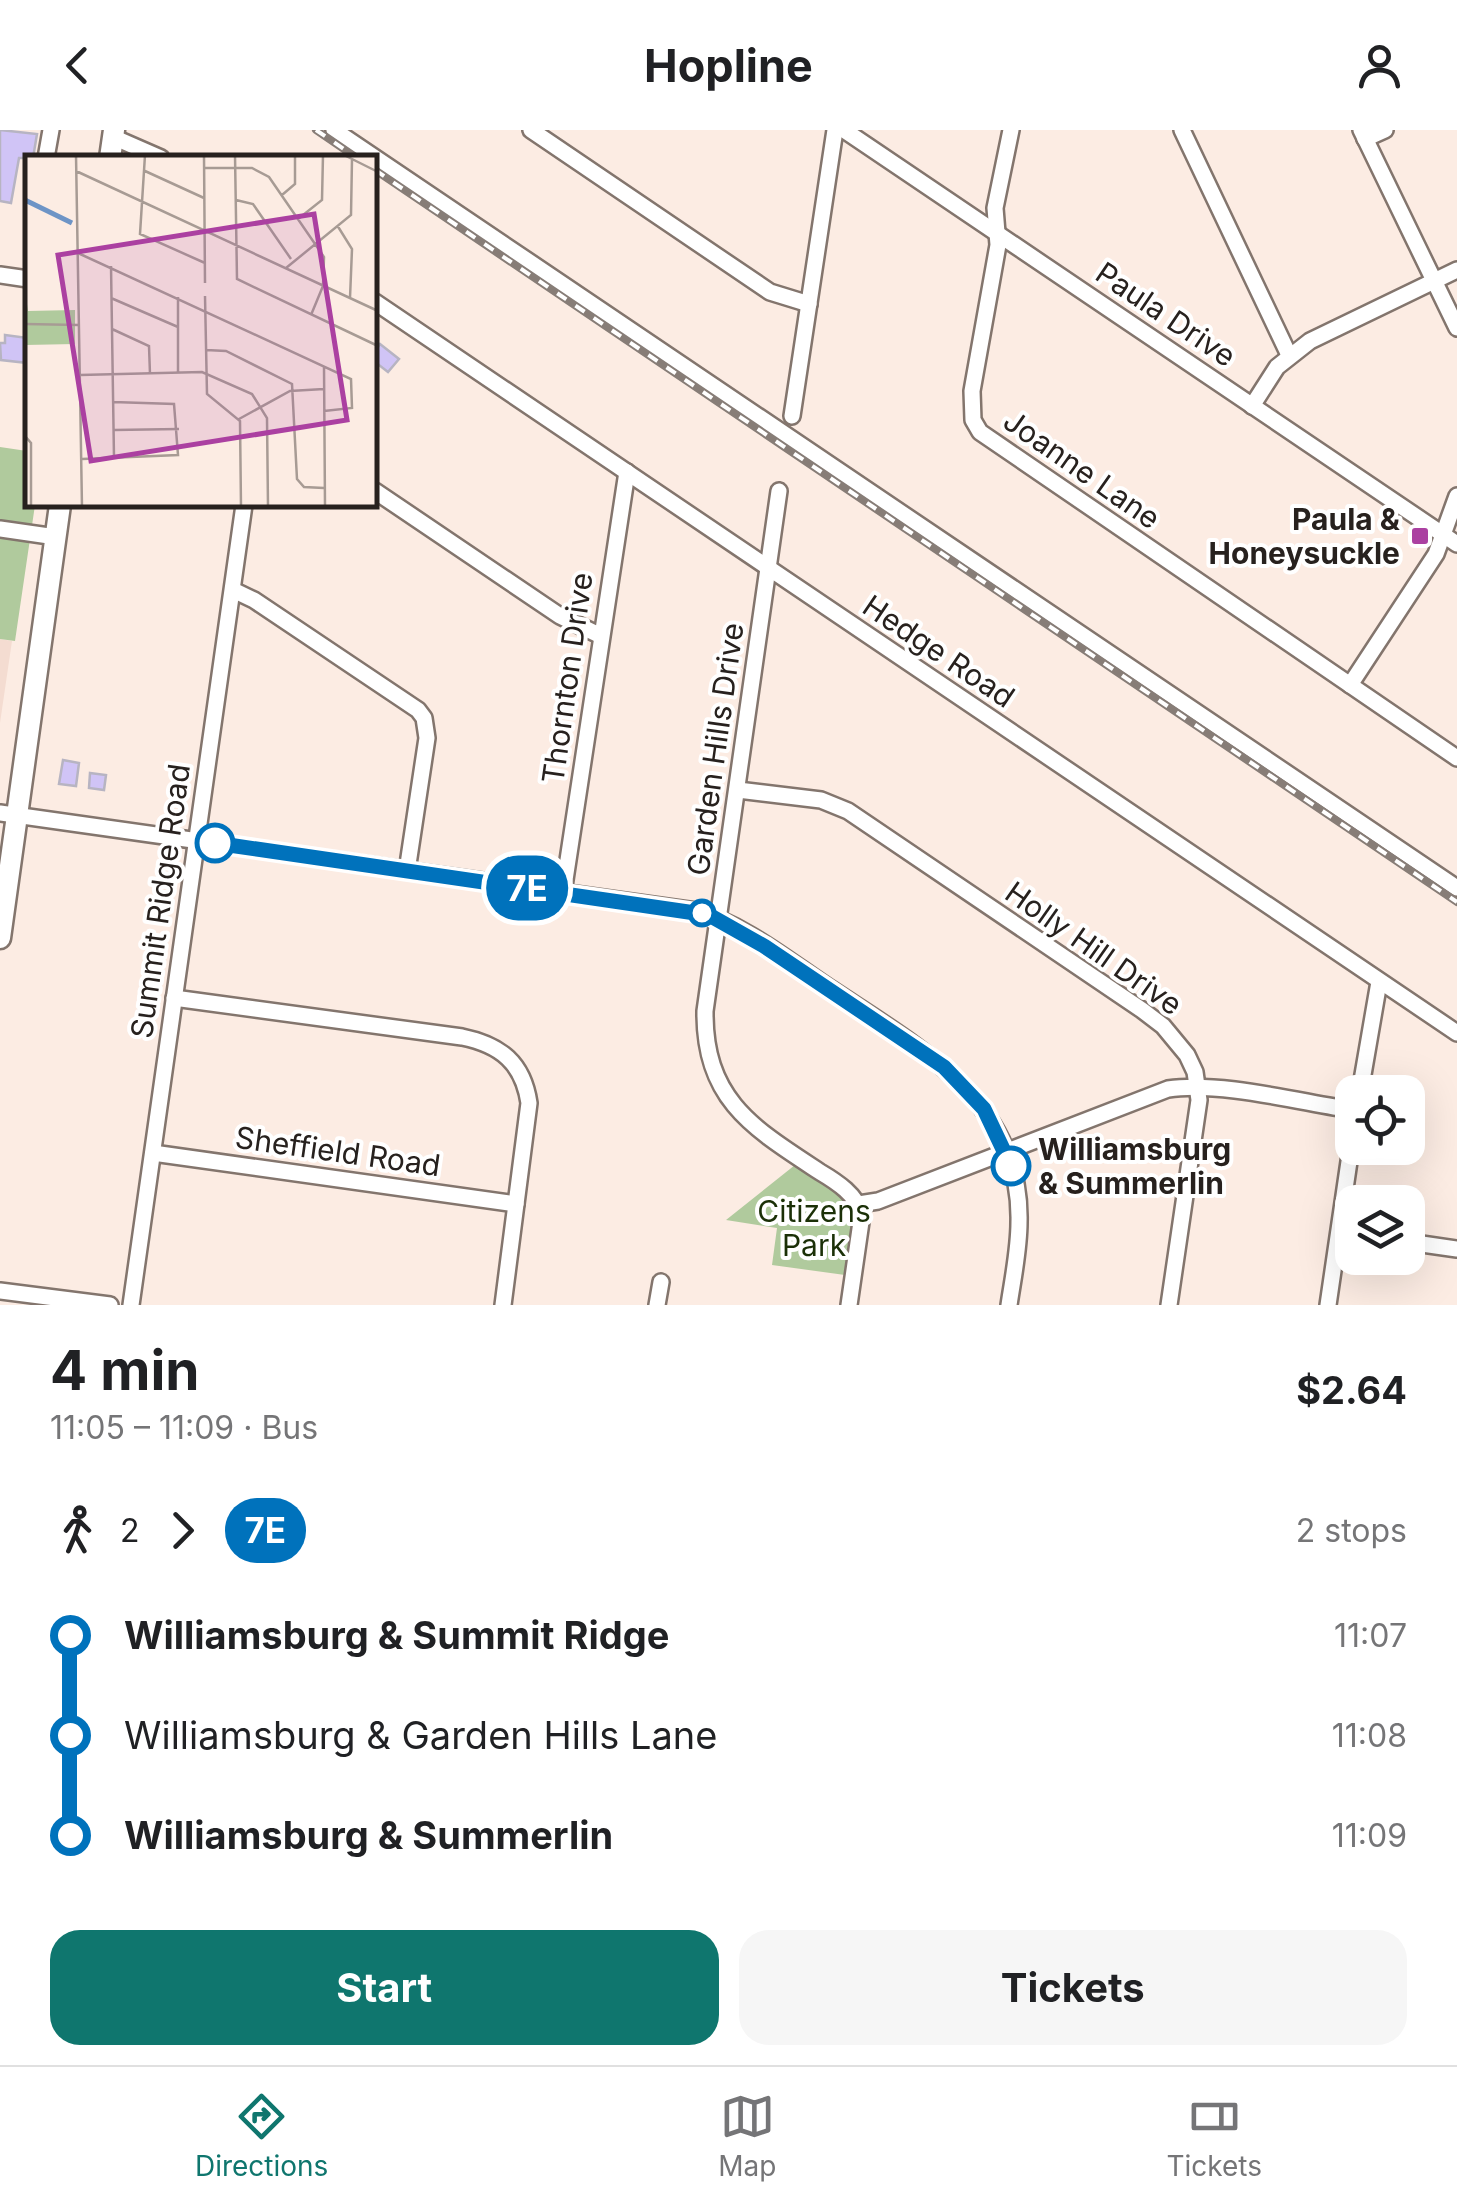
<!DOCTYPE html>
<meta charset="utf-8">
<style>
:root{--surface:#fff;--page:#f6f6f6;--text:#202124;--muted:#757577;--line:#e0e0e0;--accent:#0f766e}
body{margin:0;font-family:Inter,sans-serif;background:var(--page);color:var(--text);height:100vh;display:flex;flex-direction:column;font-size:38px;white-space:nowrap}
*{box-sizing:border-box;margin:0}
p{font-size:32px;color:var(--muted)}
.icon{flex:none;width:55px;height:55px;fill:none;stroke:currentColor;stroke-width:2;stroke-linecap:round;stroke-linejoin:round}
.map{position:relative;height:1175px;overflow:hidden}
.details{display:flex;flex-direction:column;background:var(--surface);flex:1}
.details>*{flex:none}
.badge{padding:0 20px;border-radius:32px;font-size:35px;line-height:65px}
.tools{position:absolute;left:1335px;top:945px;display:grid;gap:20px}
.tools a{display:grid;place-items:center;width:90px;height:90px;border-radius:20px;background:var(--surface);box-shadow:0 10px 40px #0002;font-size:50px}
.map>.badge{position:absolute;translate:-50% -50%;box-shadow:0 0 0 5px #fff}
.legs{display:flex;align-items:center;gap:15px;height:110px;padding:0 50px;font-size:32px}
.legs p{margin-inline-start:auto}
.summary{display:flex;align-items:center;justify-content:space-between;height:170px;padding:0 50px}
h1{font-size:55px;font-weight:700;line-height:75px}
.action{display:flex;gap:20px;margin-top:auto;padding:20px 50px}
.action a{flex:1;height:115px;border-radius:30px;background:var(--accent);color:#fff;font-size:40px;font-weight:700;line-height:115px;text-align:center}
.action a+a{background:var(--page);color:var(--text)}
ul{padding:0 50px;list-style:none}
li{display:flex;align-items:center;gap:35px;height:100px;font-size:38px}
li i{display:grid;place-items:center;width:15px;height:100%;margin:0 12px;background:currentColor}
li i::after{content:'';width:25px;height:25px;margin:-12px;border:8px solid;border-radius:50%;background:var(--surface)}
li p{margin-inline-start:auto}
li:first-child i{background:linear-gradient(#0000 50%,currentColor 0)}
li:last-child i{background:linear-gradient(currentColor 50%,#0000 0)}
header{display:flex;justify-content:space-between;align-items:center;height:130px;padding:0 50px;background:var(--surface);font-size:45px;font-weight:700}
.tab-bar{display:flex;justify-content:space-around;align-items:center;height:140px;border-top:2px solid var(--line);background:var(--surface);font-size:28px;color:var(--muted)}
.tab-bar a{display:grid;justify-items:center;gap:5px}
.tab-bar .active{color:var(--accent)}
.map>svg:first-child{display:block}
.industrial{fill:#f4dcd1}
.green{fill:#b0ca9d}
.building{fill:#d0c4f6;stroke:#b7b4c2;stroke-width:2.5}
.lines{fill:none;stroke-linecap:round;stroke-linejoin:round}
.minor-casing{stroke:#83756d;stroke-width:20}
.major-casing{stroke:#83756d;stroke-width:25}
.minor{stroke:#fff;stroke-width:15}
.major{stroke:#fff;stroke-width:20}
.rail-casing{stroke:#877d77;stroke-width:8}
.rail{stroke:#fff;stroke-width:4;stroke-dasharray:11;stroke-linecap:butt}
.line-1-casing{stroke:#fff;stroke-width:22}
.line-1{stroke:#0072bc;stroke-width:15}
.poi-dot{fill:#ab40a1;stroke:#fff;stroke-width:4}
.stop-1-dot{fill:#fff;stroke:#0072bc;stroke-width:5}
.labels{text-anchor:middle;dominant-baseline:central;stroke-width:8;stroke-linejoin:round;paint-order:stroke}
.street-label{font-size:30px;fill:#27211e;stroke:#fff}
.poi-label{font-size:30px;font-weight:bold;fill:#27211e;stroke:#fff;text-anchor:end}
.stop-label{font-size:30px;font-weight:bold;fill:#27211e;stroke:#fff;text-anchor:start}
.park-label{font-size:30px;fill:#1b3007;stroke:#fff}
.inset-river{fill:none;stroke:#6d94c6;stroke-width:5}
.inset-road{fill:none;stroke:#a79b94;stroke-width:2.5}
.view{fill:#ab40a1;fill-opacity:0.15;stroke:#ab40a1;stroke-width:5}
.inset-edge{fill:none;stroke:#27211e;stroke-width:5}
</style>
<header><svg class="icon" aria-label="back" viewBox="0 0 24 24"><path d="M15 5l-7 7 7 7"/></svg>Hopline<svg class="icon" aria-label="person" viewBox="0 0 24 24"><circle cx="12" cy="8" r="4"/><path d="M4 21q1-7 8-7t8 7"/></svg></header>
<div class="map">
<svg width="1457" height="1175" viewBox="0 0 1457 1175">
<rect width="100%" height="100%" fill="#fcece3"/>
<path class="industrial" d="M 0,509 L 12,511 L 0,593 Z"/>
<g class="green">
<path d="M 0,317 L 27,321 L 28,375 L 35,375 L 15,511 L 0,509 Z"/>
<path d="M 795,1035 C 814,1046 852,1065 854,1089 C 856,1105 848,1129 845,1145 L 772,1135 L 777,1098 L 726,1090 Z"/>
</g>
<g class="building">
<path d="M 0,0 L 37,4 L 33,28 L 19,28 L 11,73 L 0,71 Z"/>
<path d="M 5,205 L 28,208 L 28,233 L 1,230 L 0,213 L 5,213 Z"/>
<path d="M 380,214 L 399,229 L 388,242 L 375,232 L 375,221 Z"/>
<path d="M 63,630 L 79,633 L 76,656 L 59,654 Z"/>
<path d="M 90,643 L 106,645 L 104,660 L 89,658 Z"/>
</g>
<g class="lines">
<defs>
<g id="minor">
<path d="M 334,0 L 1457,758"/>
<path d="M 531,0 L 770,162 L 809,174"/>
<path d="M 844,0 L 1457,414"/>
<path d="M 1011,0 L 995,78 L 998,115 L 972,261 L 973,290 L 980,302 L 1457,628"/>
<path d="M 1182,0 L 1289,225"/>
<path d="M 1361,0 L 1457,198"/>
<path d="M 113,7 L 161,28"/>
<path d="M 1365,9 L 1385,0"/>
<path d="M 46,28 L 51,0"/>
<path d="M 0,145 L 28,149"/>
<path d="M 375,172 L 1457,903"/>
<path d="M 1252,276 L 1277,237 L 1310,211 L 1457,140"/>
<path d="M 792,286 L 835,0"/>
<path d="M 375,361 L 560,486 L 601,506"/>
<path d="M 779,361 L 705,881 C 704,970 753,998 820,1042 C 837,1052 857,1065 862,1085 L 849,1175"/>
<path d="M 0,399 L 56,407"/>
<path d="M 233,460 L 254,470 L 418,580 L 424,588 L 427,608 L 407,741"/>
<path d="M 1350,555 L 1436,424 L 1457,366"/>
<path d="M 738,660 L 821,670 L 848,681 L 1142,880 L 1163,896 L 1187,925 L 1195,942 L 1199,970 L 1169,1175"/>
<path d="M 0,683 L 696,781 C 746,795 791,833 834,861 C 920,918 1022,973 1019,1092 C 1019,1120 1013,1148 1009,1175"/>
<path d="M 563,763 L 627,342"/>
<path d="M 174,868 L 462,907 C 501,915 523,933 529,973 L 503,1175"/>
<path d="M 1360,962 L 1379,852"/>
<path d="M 153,1023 L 516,1074"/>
<path d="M 859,1074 L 878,1071 L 1168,959 C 1220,951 1299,972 1352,980"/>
<path d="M 1408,1112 L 1457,1119"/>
<path d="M 0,1161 L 110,1175"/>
<path d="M 131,1175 L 244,375"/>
<path d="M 657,1175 L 661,1152"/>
<path d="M 1328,1175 L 1352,1011"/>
</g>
<g id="major">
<path d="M 110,28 L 114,0"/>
<path d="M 0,808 L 60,375"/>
</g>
</defs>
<use href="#minor" class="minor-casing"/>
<use href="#major" class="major-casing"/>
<use href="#minor" class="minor"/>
<use href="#major" class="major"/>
<defs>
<g id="rail">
<path d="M 316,0 L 357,28"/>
<path d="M 375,40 L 1457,772"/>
</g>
</defs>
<use href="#rail" class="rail-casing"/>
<use href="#rail" class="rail"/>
</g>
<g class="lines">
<defs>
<path id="line-1" d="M 215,713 L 709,785 L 764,816 L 944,937 L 984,979 L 1011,1036"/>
</defs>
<use href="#line-1" class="line-1-casing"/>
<use href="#line-1" class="line-1"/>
</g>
<rect class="poi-dot" x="1410" y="396" width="20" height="20" rx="5"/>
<g class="stop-1-dot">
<circle cx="215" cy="713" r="18"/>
<circle cx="702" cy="783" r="12"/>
<circle cx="1011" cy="1036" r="18"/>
</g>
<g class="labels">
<g class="street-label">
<text transform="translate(1166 184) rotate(34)">Paula Drive</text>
<text transform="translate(1082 339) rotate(35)">Joanne Lane</text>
<text transform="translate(939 521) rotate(34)">Hedge Road</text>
<text transform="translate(567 548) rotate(-82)">Thornton Drive</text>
<text transform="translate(715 619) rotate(-82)">Garden Hills Drive</text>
<text transform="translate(160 771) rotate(-82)">Summit Ridge Road</text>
<text transform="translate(1094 818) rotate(35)">Holly Hill Drive</text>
<text transform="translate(338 1021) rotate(8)">Sheffield Road</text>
</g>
<g class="poi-label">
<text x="1400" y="389">Paula &amp;<tspan x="1400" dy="34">Honeysuckle</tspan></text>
</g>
<g class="stop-label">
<text x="1038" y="1019">Williamsburg<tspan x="1038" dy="34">&amp; Summerlin</tspan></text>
</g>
<g class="park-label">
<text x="814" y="1081">Citizens<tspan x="814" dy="34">Park</tspan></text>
</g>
</g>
<g transform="translate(25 25)">
<rect width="352" height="352" fill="#fcece3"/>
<path d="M 0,135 L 3,156 L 50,155 L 50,189 L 0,190 Z" fill="#b0ca9d"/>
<path class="inset-river" d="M 0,45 L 47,68"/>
<path class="inset-road" d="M 51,0 L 57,352M 120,0 L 115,79 L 180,108M 179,0 L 180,128M 210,0 L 212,124 L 353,191M 319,0 L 353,17M 179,13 L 227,13 L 244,22 L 299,102 L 298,131 L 286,160M 51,16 L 353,156M 120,16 L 179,43M 257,40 L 270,29 L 270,0M 211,45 L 228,49 L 266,104M 273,64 L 297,45 L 298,0M 312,70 L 327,94 L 325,143M 53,98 L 326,224 L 327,253 L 299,256M 86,111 L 89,303M 261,113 L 326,60 L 327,4M 180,141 L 182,239 L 215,266 L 216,352M 153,142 L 153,218M 86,143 L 153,172M 0,169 L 54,170M 87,174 L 124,191 L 125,219M 181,195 L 201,196 L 267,229 L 272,324 L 279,332 L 299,333M 299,211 L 300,352M 55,220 L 177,217 L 227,239 L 242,263 L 243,352M 214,264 L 265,236 L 299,234M 89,275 L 154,274M 0,281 L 6,288 L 6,352M 57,304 L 153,300 L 149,249 L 88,247"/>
<path class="view" d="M 289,59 L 322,265 L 66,306 L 33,100 Z"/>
<rect width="352" height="352" class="inset-edge"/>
</g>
</svg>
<div class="tools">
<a><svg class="icon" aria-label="locate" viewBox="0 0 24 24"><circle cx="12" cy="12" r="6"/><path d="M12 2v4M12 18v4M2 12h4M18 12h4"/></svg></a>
<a><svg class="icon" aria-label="layers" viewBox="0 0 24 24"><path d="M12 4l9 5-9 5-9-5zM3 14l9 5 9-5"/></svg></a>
</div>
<b class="badge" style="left:527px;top:758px;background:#0072bc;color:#fff">7E</b>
</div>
<section class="details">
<div class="summary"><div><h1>4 min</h1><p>11:05 – 11:09 · Bus</p></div><b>$2.64</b></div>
<div class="legs"><svg class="icon" aria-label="walk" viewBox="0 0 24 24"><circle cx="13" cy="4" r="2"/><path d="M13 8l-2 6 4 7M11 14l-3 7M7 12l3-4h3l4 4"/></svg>2<svg class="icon" aria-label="forward" viewBox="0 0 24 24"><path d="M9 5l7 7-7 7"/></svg><b class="badge" style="background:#0072bc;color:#fff">7E</b><p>2 stops</p></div>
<ul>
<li><i style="color:#0072bc"></i><b>Williamsburg &amp; Summit Ridge</b><p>11:07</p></li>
<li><i style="color:#0072bc"></i><span>Williamsburg &amp; Garden Hills Lane</span><p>11:08</p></li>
<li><i style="color:#0072bc"></i><b>Williamsburg &amp; Summerlin</b><p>11:09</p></li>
</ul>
<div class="action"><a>Start</a><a>Tickets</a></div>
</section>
<nav class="tab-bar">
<a class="active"><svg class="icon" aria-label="directions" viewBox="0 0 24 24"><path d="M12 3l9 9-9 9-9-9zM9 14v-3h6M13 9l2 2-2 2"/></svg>Directions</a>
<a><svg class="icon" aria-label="map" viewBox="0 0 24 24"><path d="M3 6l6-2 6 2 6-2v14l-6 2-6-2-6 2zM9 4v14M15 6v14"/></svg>Map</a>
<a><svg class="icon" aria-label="tickets" viewBox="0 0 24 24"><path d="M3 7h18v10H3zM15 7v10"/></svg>Tickets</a>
</nav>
